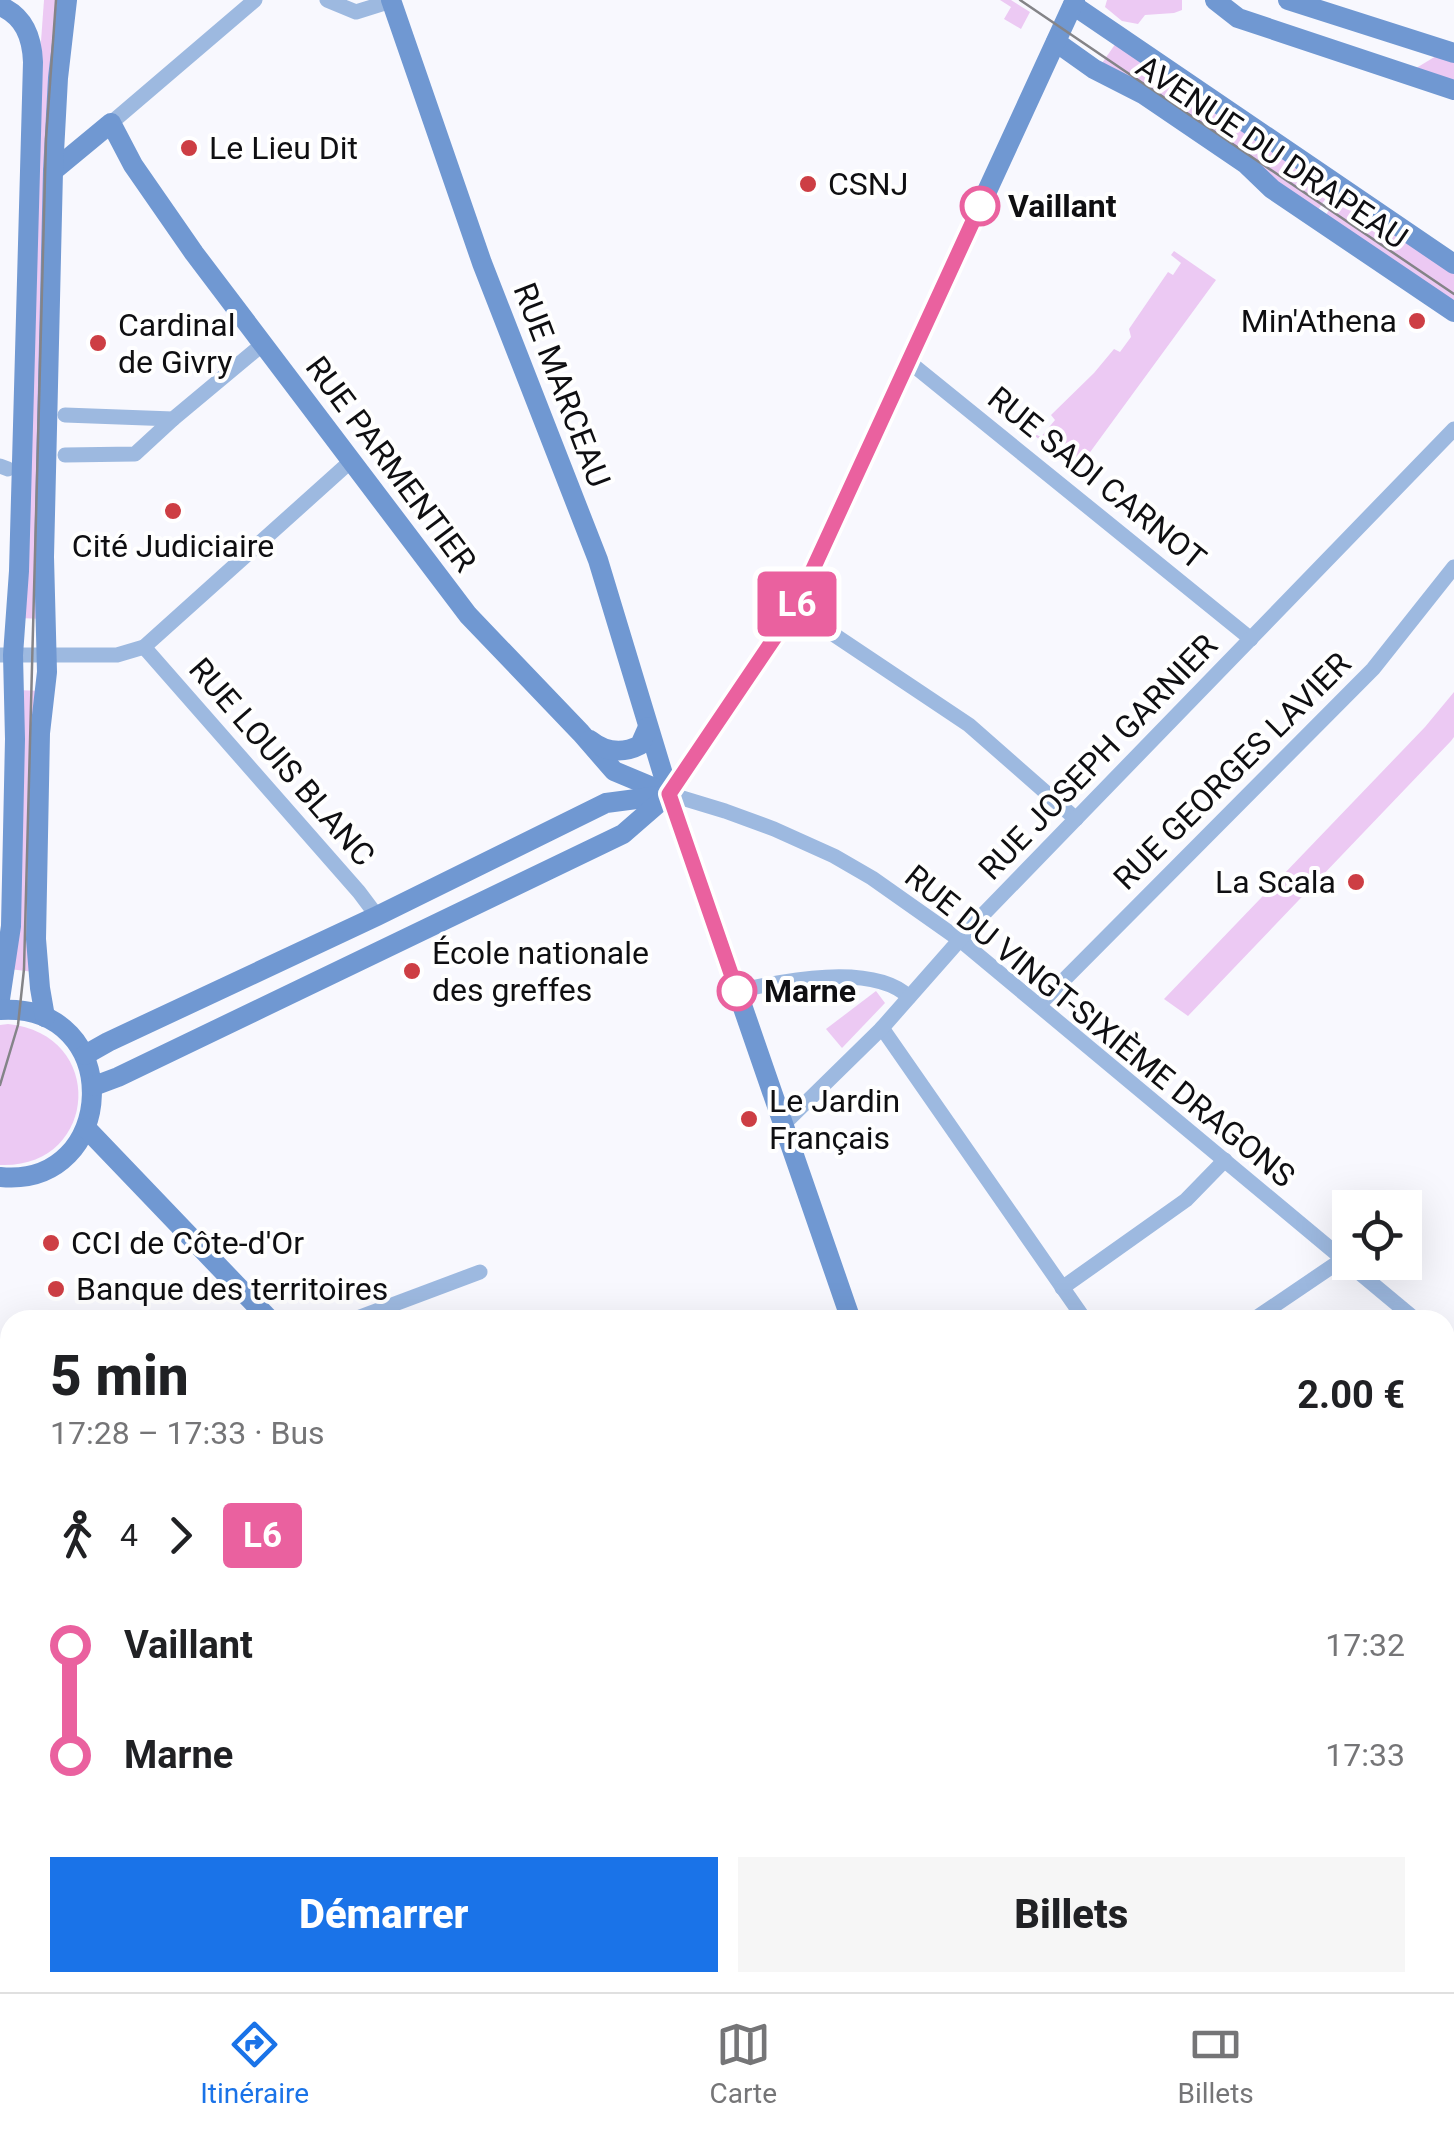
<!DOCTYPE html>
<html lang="fr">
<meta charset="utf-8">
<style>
:root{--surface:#fff;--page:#f6f6f6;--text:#202124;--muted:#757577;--line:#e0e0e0;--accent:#1a73e8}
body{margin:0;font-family:Roboto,sans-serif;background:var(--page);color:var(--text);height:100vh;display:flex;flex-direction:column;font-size:38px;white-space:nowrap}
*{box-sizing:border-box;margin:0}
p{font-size:32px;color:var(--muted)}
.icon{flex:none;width:55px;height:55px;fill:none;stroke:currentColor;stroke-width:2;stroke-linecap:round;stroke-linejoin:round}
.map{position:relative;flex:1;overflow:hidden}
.sheet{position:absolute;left:0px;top:1310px;width:1455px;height:682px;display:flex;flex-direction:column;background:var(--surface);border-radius:30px 30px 0 0;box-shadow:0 10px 40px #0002}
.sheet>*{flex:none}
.badge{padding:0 20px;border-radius:8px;font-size:35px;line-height:65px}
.fabs{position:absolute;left:1332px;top:1190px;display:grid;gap:20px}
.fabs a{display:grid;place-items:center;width:90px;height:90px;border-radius:0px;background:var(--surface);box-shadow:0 10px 40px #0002;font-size:50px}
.map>.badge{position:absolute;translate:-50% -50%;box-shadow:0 0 0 5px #fff}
.legs{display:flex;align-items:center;gap:15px;height:110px;padding:0 50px;font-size:32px}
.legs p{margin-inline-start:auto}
.head{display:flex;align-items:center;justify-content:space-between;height:170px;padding:0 50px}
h1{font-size:55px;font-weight:800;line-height:75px}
.button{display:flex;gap:20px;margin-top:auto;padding:20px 50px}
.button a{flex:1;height:115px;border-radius:0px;background:var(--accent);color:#fff;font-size:40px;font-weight:800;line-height:115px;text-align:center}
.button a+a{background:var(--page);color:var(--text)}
ul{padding:0 50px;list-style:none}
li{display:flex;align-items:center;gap:35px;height:110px;font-size:38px}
li i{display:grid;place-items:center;width:15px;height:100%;margin:0 12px;background:currentColor}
li i::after{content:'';width:25px;height:25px;margin:-12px;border:8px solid;border-radius:50%;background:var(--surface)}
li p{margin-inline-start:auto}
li:first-child i{background:linear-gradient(#0000 50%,currentColor 0)}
li:last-child i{background:linear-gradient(currentColor 50%,#0000 0)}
.tabs{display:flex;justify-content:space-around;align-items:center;height:140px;border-top:2px solid var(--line);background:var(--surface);font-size:28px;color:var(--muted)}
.tabs a{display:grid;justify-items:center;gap:5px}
.tabs .selected{color:var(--accent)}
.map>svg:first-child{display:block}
.green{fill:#ecc9f3}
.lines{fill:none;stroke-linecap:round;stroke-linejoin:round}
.street{stroke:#9db9e0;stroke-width:15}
.secondary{stroke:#7098d2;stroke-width:20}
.tram{stroke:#848488;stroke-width:2.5}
.line-1-casing{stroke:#fff;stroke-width:22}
.line-1{stroke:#ea619f;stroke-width:15}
.poi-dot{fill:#cd3e44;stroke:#fff;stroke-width:4}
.stop-1-dot{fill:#fff;stroke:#ea619f;stroke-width:5}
.labels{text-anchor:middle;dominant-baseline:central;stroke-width:8;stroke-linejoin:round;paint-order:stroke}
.poi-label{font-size:32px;fill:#0f0f12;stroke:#fff;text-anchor:start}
.street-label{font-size:32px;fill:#0f0f12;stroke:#fff}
.stop-label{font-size:32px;font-weight:bold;fill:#0f0f12;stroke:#fff;text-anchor:start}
</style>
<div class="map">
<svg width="1454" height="1992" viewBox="0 0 1454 1992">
<rect width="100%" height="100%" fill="#f8f8fe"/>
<g class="green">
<path d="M 44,0 L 63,0 L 43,619 L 19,618 L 39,69 Z"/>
<path d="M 1000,0 L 1011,0 L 1030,12 L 1021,29 L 1004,19 L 1011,7 Z"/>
<path d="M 1107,0 L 1182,0 L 1182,10 L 1174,13 L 1145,15 L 1138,24 L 1122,21 L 1105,7 Z"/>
<path d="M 1116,43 L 1332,189 L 1316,213 L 1100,66 Z"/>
<path d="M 1441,53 L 1454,58 L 1454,84 L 1413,70 Z"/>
<path d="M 1339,194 L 1454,271 L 1454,306 L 1324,218 Z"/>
<path d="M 1174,251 L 1216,280 L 1077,470 L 1035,436 L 1037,435 L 1041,437 L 1055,420 L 1051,415 L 1094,373 L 1114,349 L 1120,352 L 1131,337 L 1129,329 L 1168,272 L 1173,275 L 1181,263 L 1171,255 Z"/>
<path d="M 17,690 L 41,691 L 34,972 L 9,969 Z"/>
<path d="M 1454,692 L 1454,737 L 1451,741 L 1188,1016 L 1164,999 L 1425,727 Z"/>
<path d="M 876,991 L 885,1003 L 842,1048 L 826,1029 Z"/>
<path d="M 8,1024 C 108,1034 98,1169 0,1165 L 0,1025 Z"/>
<path d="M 449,1983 L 565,1983 L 570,1992 L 453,1992 Z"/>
</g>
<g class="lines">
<g class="street">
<path d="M 327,0 L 356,12 L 391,1"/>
<path d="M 111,123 L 255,0"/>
<path d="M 908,361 L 1251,639"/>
<path d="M 65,415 L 173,419 L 263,344"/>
<path d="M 65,455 L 135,454 L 173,419"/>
<path d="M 0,466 L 8,469"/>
<path d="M 796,606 L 818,624 L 969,725 L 1076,819"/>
<path d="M 144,647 L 359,892 L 377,916"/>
<path d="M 0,655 L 117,655 L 144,647 L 351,461"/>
<path d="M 669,794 L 725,811 L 774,829 L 834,856 L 872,878 L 960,940 L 1416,1320"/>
<path d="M 737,991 C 781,981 873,962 909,997"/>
<path d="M 1039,1005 L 1373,669 L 1454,567"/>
<path d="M 882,1028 L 1085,1320"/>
<path d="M 783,1125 L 882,1028 L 971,927 L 1454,429"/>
<path d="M 1062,1288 L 1186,1200 L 1225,1160"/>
<path d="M 352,1320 L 480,1272"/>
<path d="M 1253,1320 L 1343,1259"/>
<path d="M 1445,1344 L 1454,1352"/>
<path d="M 1445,1418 L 1454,1412"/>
<path d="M 1445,1563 L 1454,1573"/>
<path d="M 1445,1852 L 1454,1866"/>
<path d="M 1445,1921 L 1454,1919"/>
<path d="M 581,1982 L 585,1992"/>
<path d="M 1309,1982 L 1313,1992"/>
<path d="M 373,1992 L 382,1982"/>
<path d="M 981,1992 L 983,1982"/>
<path d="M 1238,1992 L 1266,1982"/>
</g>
<g class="secondary">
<path d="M 391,0 L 482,263 L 598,560 L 669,794 L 851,1320"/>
<path d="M 1215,0 L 1238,18 L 1454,90"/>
<path d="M 1288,0 L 1454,53"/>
<path d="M 1073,5 L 1454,264"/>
<path d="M 0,6 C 24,16 32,37 33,62 L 19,571 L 13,655 L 15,739 L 11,926 L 0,999"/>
<path d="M 1056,42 L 1094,69 L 1143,94 L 1246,164 L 1272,189 L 1454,312"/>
<path d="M 53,171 L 111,123 L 133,165 L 194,253 L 468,615 L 581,733 L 614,771 L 669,794"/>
<path d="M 590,740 C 605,752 623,754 640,745 L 648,727"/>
<path d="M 0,1010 C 126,1002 119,1189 0,1177"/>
<path d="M 45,1017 L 40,988 L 36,939 L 40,733 L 47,672 L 44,557 L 53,171 L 58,78 L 67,0"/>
<path d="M 85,1055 L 108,1042 L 377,916 L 606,803 L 667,795"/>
<path d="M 94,1086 L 118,1077 L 623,834 L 669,794 L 796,606 L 1075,0"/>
<path d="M 86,1128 L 270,1320"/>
<path d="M 846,1982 L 853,1992"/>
<path d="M 1081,1982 L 1084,1992"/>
</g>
<g class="tram">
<path d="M 1020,0 L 1454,294"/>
<path d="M 0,1085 L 18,1025 L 24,969 L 46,139 L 56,0"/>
</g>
</g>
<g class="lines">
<defs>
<path id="line-1" d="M 737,991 L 669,794 L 796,606 L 980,206"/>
</defs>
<use href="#line-1" class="line-1-casing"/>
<use href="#line-1" class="line-1"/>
</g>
<g class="poi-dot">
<circle cx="189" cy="148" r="10"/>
<circle cx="808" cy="184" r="10"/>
<circle cx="1417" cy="321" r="10"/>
<circle cx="98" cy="343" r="10"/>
<circle cx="173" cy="511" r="10"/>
<circle cx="1356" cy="882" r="10"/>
<circle cx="412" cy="971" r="10"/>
<circle cx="749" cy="1119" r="10"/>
<circle cx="51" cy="1243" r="10"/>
<circle cx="56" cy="1289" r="10"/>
</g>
<g class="stop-1-dot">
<circle cx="980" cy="206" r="18"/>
<circle cx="737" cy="991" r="18"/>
</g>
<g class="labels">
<g class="poi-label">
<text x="209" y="148">Le Lieu Dit</text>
<text x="828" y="184">CSNJ</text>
<text x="1397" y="321" text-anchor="end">Min'Athena</text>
<text x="118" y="325">Cardinal<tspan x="118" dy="37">de Givry</tspan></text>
<text x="173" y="546" text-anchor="middle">Cité Judiciaire</text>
<text x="1336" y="882" text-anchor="end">La Scala</text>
<text x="432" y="953">École nationale<tspan x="432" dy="37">des greffes</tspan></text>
<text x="769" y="1101">Le Jardin<tspan x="769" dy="37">Français</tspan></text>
<text x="71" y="1243">CCI de Côte-d'Or</text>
<text x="76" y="1289">Banque des territoires</text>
</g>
<g class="street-label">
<text transform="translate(1272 152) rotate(34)">AVENUE DU DRAPEAU</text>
<text transform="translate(562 385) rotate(69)">RUE MARCEAU</text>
<text transform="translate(391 464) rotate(53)">RUE PARMENTIER</text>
<text transform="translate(1097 478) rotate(39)">RUE SADI CARNOT</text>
<text transform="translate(1098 757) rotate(-46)">RUE JOSEPH GARNIER</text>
<text transform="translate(282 762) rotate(49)">RUE LOUIS BLANC</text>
<text transform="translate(1232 771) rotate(-45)">RUE GEORGES LAVIER</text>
<text transform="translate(1100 1026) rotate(39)">RUE DU VINGT-SIXIÈME DRAGONS</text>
</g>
<g class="stop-label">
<text x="1008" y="206">Vaillant</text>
<text x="764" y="991">Marne</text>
</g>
</g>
</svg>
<div class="fabs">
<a><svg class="icon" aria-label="locate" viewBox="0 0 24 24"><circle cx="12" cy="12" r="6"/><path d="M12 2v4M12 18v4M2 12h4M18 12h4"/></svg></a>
</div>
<b class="badge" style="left:797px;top:604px;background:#ea619f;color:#fff">L6</b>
<section class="sheet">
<div class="head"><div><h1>5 min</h1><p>17:28 – 17:33 · Bus</p></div><b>2.00 €</b></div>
<div class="legs"><svg class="icon" aria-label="walk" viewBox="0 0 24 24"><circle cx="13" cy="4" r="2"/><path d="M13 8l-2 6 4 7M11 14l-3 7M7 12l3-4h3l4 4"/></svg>4<svg class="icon" aria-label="forward" viewBox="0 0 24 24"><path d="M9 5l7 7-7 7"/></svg><b class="badge" style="background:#ea619f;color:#fff">L6</b></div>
<ul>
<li><i style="color:#ea619f"></i><b>Vaillant</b><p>17:32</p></li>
<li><i style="color:#ea619f"></i><b>Marne</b><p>17:33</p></li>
</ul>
<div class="button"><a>Démarrer</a><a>Billets</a></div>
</section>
</div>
<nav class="tabs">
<a class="selected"><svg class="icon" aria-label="directions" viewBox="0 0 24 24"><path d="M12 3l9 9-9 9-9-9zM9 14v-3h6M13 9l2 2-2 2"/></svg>Itinéraire</a>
<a><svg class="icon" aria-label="map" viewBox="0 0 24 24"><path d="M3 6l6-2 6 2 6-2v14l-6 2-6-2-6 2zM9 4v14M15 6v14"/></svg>Carte</a>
<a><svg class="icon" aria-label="tickets" viewBox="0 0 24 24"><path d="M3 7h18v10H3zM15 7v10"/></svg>Billets</a>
</nav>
